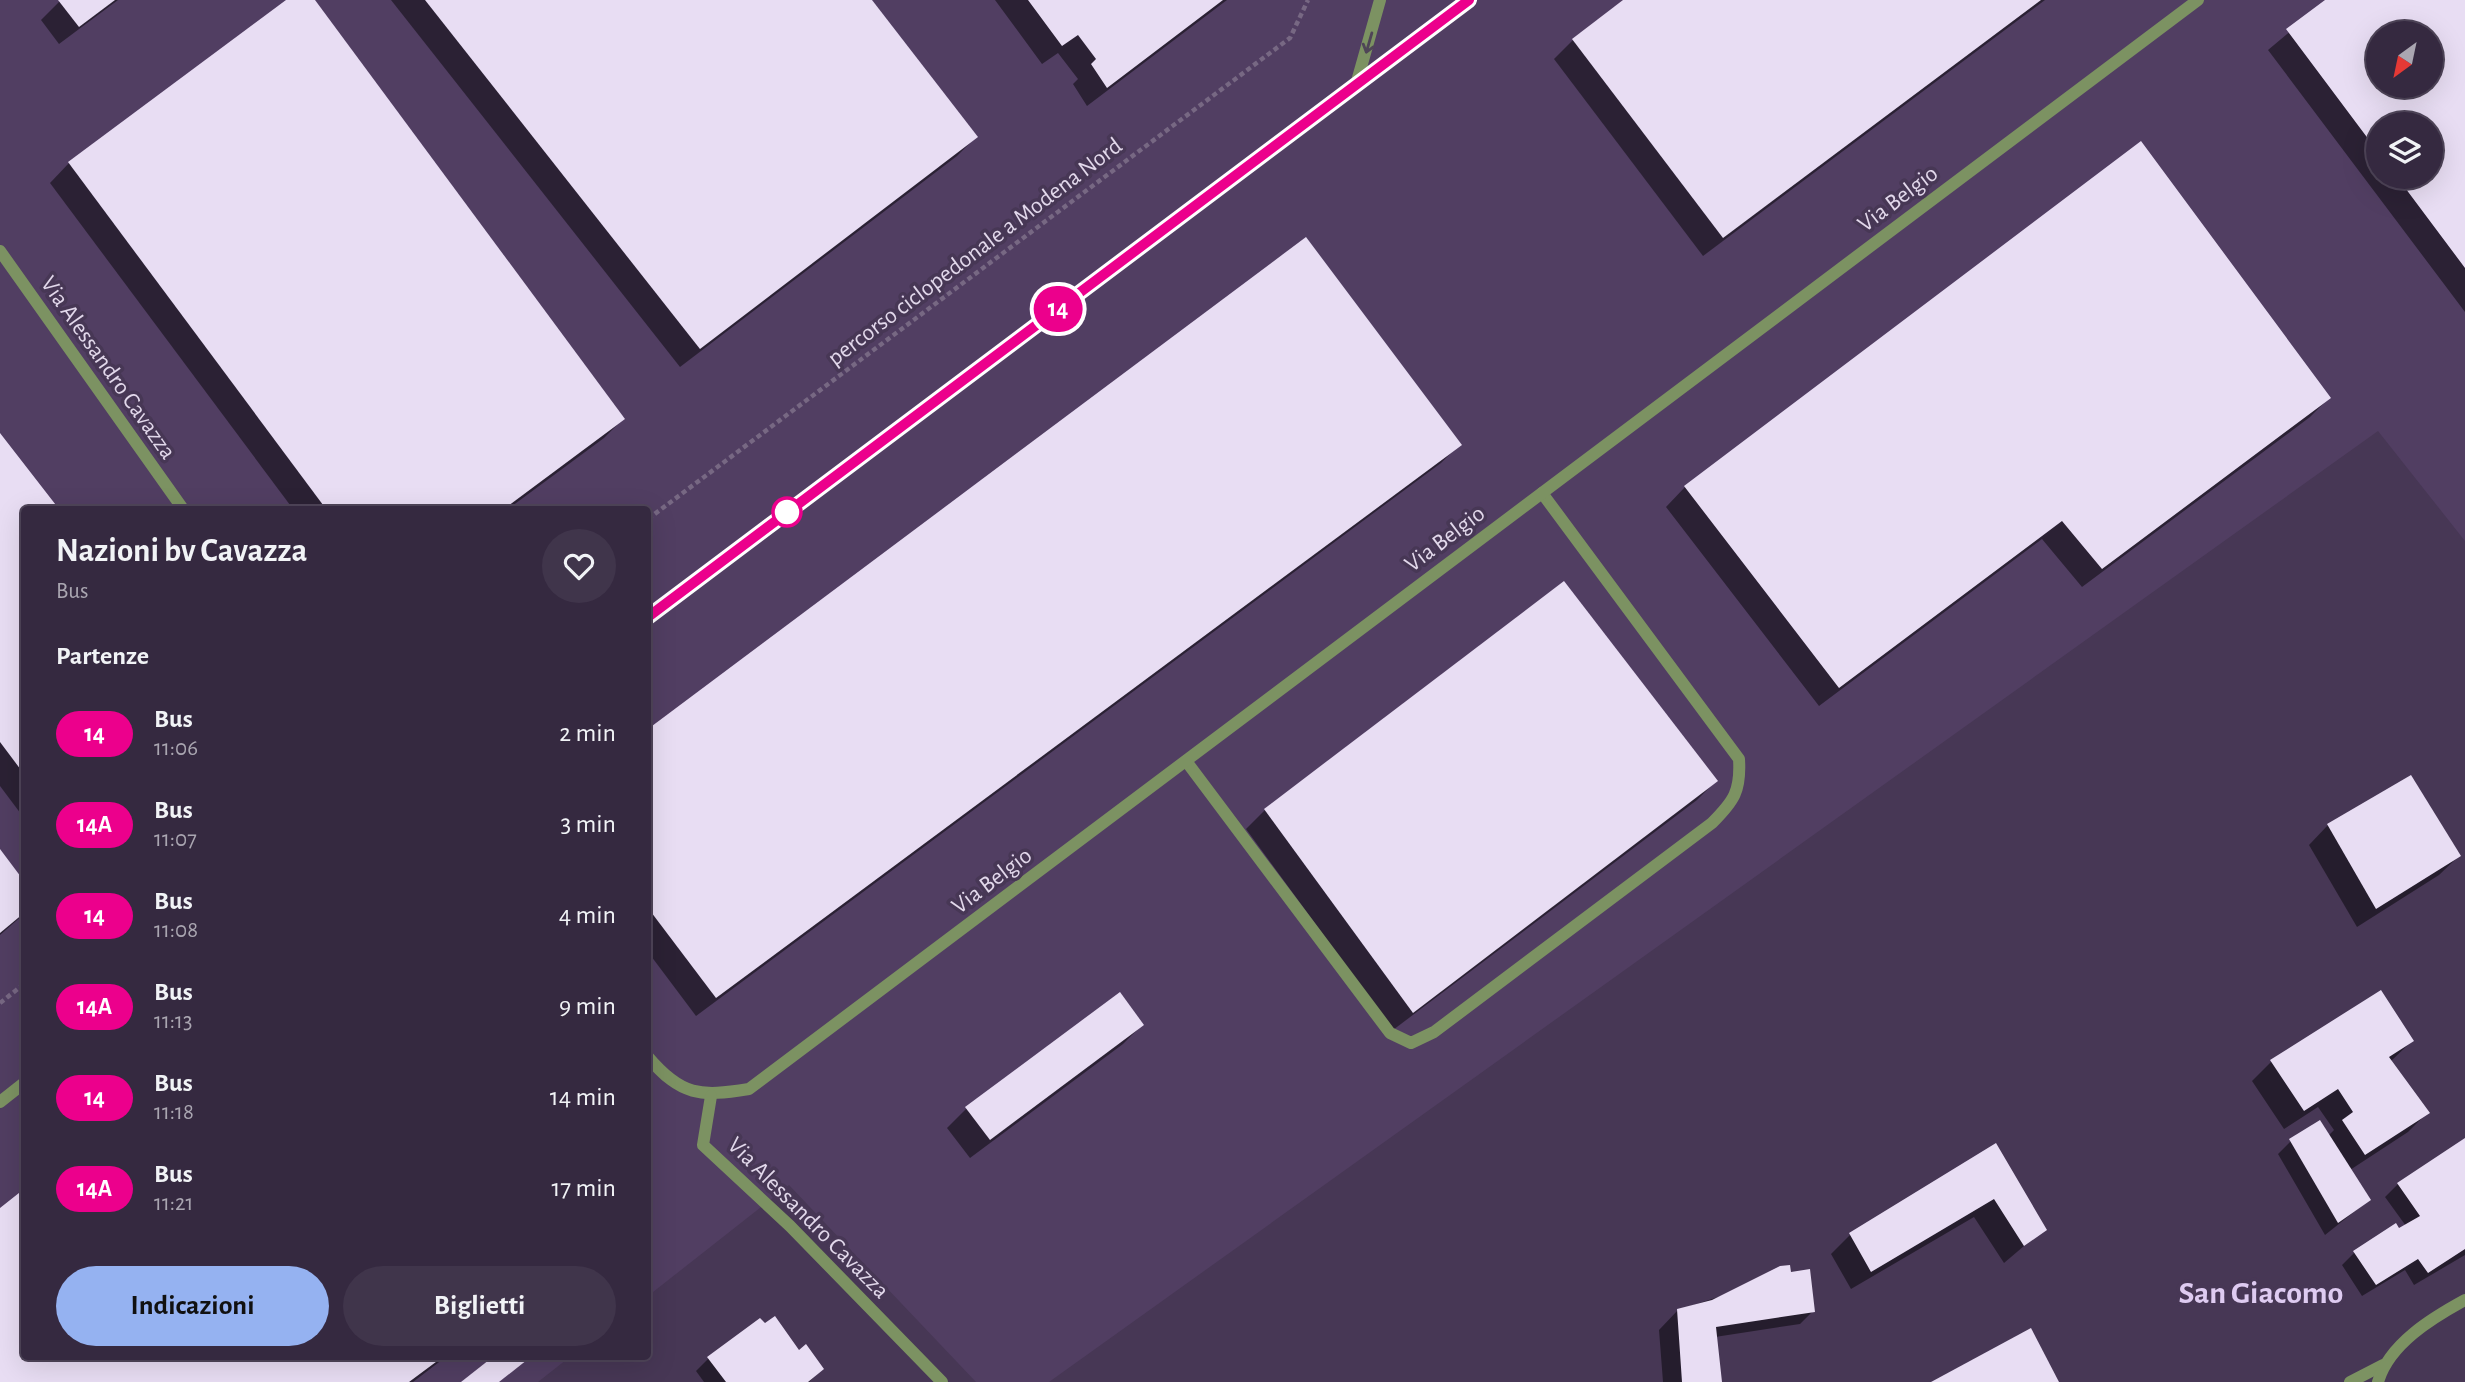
<!DOCTYPE html>
<html lang="it">
<style>
:root{--surface:#352940;--page:#40354b;--text:#f1f3f6;--muted:#aaa6b1;--line:#4f4559;--accent:#95b2f1}
body{margin:0;font-family:"Alegreya Sans",sans-serif;background:var(--page);color:var(--text);height:100vh;display:flex;flex-direction:column;font-size:26px;white-space:nowrap}
*{box-sizing:border-box;margin:0}
p{font-size:23px;color:var(--muted)}
.icon{flex:none;width:38px;height:38px;fill:none;stroke:currentColor;stroke-width:2;stroke-linecap:round;stroke-linejoin:round}
.map{position:relative;flex:1;overflow:hidden}
.drawer{position:absolute;left:21px;top:506px;width:630px;height:854px;display:flex;flex-direction:column;background:var(--surface);border-radius:7px;box-shadow:0 7px 28px #0002,0 0 0 2px var(--line)}
.drawer>*{flex:none}
.badge{padding:0 14px;border-radius:23px;font-size:24px;line-height:46px}
.needle{width:46px;rotate:213deg}
.tools{position:absolute;left:2366px;top:21px;display:grid;gap:14px}
.tools a{display:grid;place-items:center;width:77px;height:77px;border-radius:50%;background:var(--surface);box-shadow:0 7px 28px #0002,0 0 0 2px var(--line);font-size:35px}
.map>.badge{position:absolute;translate:-50% -50%;box-shadow:0 0 0 4px #fff}
h2{padding:0 35px;font-size:26px;line-height:63px}
.round{display:grid;place-items:center;flex:none;width:74px;height:74px;border-radius:37px;background:var(--page)}
.overview{display:flex;align-items:center;justify-content:space-between;height:119px;padding:0 35px}
h1{font-size:33px;font-weight:600;line-height:52px}
.primary-button{display:flex;gap:14px;margin-top:auto;padding:14px 35px}
.primary-button a{flex:1;height:80px;border-radius:42px;background:var(--accent);color:#111;font-size:28px;font-weight:600;line-height:80px;text-align:center}
.primary-button a+a{background:var(--page);color:var(--text)}
ul{padding:0;list-style:none}
li{display:flex;align-items:center;gap:21px;height:91px;padding:0 35px}
li div{flex:1}
li b{display:block;font-size:26px}
li em{font-style:normal}
li .badge{min-width:77px;font-weight:700;text-align:center}
.map>svg:first-child{display:block}
.built{fill:#513e62;fill-rule:evenodd}
.shadow{fill:#0007;fill-rule:evenodd}
.building{fill:#e8ddf3;fill-rule:evenodd}
.lines{fill:none;stroke-linecap:round;stroke-linejoin:round}
.path{stroke:#776883;stroke-width:4.5;stroke-dasharray:5 3.5;stroke-linecap:butt}
.minor{stroke:#7c9262;stroke-width:12}
.oneway{stroke:#4f4557}
.line-casing{stroke:#fff;stroke-width:16}
.line{stroke:#ec008c;stroke-width:10}
.stop-dot{fill:#fff;stroke:#ec008c;stroke-width:3.5}
.labels{text-anchor:middle;dominant-baseline:central;stroke-width:7;stroke-linejoin:round;paint-order:stroke}
.street-label{font-size:24px;fill:#e2d8eb;stroke:#473755}
.district-label{font-size:32px;font-weight:bold;fill:#decbf1;stroke:#473755}
</style>
<div class="map">
<svg width="2465" height="1382" viewBox="0 0 2465 1382">
<rect width="100%" height="100%" fill="#473755"/>
<path class="built" d="M 0,0 L 2465,0 L 2465,541 L 2378,431 L 1049,1382 L 976,1382 L 789,1185 L 648,1296 L 648,509 L 24,509 L 24,1356 L 571,1356 L 538,1382 L 0,1382 ZM 2378,33 L 2431,33 L 2431,86 L 2378,86 ZM 2378,124 L 2431,124 L 2431,177 L 2378,177 Z"/>
<g class="shadow">
<path d="M 61,0 L 118,0 L 59,44 L 41,20 Z"/>
<path d="M 289,0 L 313,0 L 623,419 L 604,438 L 508,509 L 293,509 L 50,183 L 69,163 Z"/>
<path d="M 391,0 L 870,0 L 976,137 L 957,156 L 680,367 Z"/>
<path d="M 995,0 L 1227,0 L 1087,106 L 1073,84 L 1078,79 L 1058,53 L 1042,64 Z"/>
<path d="M 1626,0 L 2045,0 L 1703,256 L 1554,59 L 1573,40 Z"/>
<path d="M 2328,0 L 2465,0 L 2465,312 L 2268,50 ZM 2378,33 L 2431,33 L 2431,86 L 2378,86 ZM 2378,124 L 2431,124 L 2431,177 L 2378,177 Z"/>
<path d="M 2141,144 L 2329,398 L 2310,417 L 2082,587 L 2042,539 L 1819,706 L 1666,507 L 1685,487 Z"/>
<path d="M 1306,240 L 1460,444 L 1441,463 L 696,1016 L 648,952 L 648,732 Z"/>
<path d="M 0,436 L 57,509 L 24,509 L 24,818 L 0,786 Z"/>
<path d="M 2410,778 L 2459,856 L 2439,875 L 2357,927 L 2309,845 L 2328,825 Z"/>
<path d="M 1716,781 L 1697,800 L 1393,1030 L 1246,829 L 1265,810 Z"/>
<path d="M 0,852 L 24,884 L 24,914 L 0,935 Z"/>
<path d="M 1119,995 L 1142,1025 L 1123,1044 L 970,1158 L 947,1128 L 966,1109 Z"/>
<path d="M 2412,1041 L 2390,1062 L 2427,1113 L 2408,1132 L 2350,1170 L 2369,1200 L 2325,1235 L 2278,1154 L 2291,1141 L 2328,1136 L 2334,1130 L 2318,1107 L 2284,1129 L 2252,1081 L 2271,1062 Z"/>
<path d="M 2465,1140 L 2465,1255 L 2414,1285 L 2405,1270 L 2362,1296 L 2342,1265 L 2355,1252 L 2406,1226 L 2385,1197 L 2398,1184 Z"/>
<path d="M 1995,1145 L 2044,1229 L 2004,1263 L 1974,1217 L 1851,1289 L 1831,1254 L 1850,1235 Z"/>
<path d="M 24,1192 L 24,1356 L 447,1356 L 413,1382 L 0,1382 L 0,1210 Z"/>
<path d="M 1789,1274 L 1813,1311 L 1800,1324 L 1715,1337 L 1720,1382 L 1663,1382 L 1659,1330 L 1678,1310 Z"/>
<path d="M 798,1352 L 822,1369 L 809,1382 L 704,1382 L 696,1371 L 709,1358 Z"/>
</g>
<g class="building">
<path d="M 58,0 L 115,0 L 79,27 Z"/>
<path d="M 286,0 L 315,0 L 625,419 L 504,509 L 326,509 L 68,162 Z"/>
<path d="M 425,0 L 872,0 L 978,137 L 700,349 Z"/>
<path d="M 1028,0 L 1223,0 L 1107,88 L 1091,64 L 1096,59 L 1078,35 L 1062,46 Z"/>
<path d="M 1623,0 L 2041,0 L 1723,238 L 1572,39 Z"/>
<path d="M 2325,0 L 2465,0 L 2465,268 L 2397,177 L 2431,177 L 2431,124 L 2378,124 L 2378,152 L 2286,29 ZM 2378,33 L 2431,33 L 2431,86 L 2378,86 Z"/>
<path d="M 2141,141 L 2331,398 L 2102,569 L 2062,521 L 1839,688 L 1684,486 Z"/>
<path d="M 1306,237 L 1462,445 L 716,998 L 648,908 L 648,729 Z"/>
<path d="M 0,433 L 59,509 L 24,509 L 24,774 L 0,742 Z"/>
<path d="M 1564,581 L 1718,781 L 1413,1013 L 1264,809 Z"/>
<path d="M 2411,775 L 2461,856 L 2376,909 L 2327,824 Z"/>
<path d="M 0,849 L 24,881 L 24,913 L 0,933 Z"/>
<path d="M 2381,990 L 2414,1041 L 2389,1057 L 2430,1113 L 2365,1155 L 2342,1120 L 2353,1112 L 2338,1089 L 2304,1111 L 2270,1060 Z"/>
<path d="M 1120,992 L 1144,1025 L 990,1140 L 965,1107 Z"/>
<path d="M 2320,1120 L 2371,1200 L 2338,1223 L 2289,1139 Z"/>
<path d="M 2465,1138 L 2465,1249 L 2428,1273 L 2418,1259 L 2376,1285 L 2353,1251 L 2396,1223 L 2399,1228 L 2420,1216 L 2397,1183 Z"/>
<path d="M 1996,1143 L 2047,1230 L 2024,1246 L 1994,1199 L 1871,1272 L 1849,1233 Z"/>
<path d="M 24,1189 L 24,1356 L 444,1356 L 409,1382 L 0,1382 L 0,1208 Z"/>
<path d="M 1790,1265 L 1791,1272 L 1810,1269 L 1815,1312 L 1716,1327 L 1722,1382 L 1682,1382 L 1677,1309 L 1712,1300 L 1780,1266 Z"/>
<path d="M 775,1316 L 799,1350 L 806,1344 L 824,1369 L 808,1382 L 726,1382 L 707,1357 L 760,1318 L 765,1323 Z"/>
<path d="M 2031,1328 L 2059,1382 L 1931,1382 Z"/>
<path d="M 494,1356 L 532,1356 L 499,1382 L 461,1382 Z"/>
</g>
<g class="lines">
<g class="path">
<path d="M 648,519 L 1290,38 L 1308,0"/>
<path d="M 0,1003 L 24,984"/>
</g>
<g class="minor">
<path d="M 1356,85 L 1380,0"/>
<path d="M 0,251 L 183,509"/>
<path d="M 648,617 L 1469,0"/>
<path d="M 1186,761 L 1390,1033 L 1411,1043 L 1434,1032 L 1712,823 C 1734,801 1741,791 1739,759 L 1542,493"/>
<path d="M 648,1057 C 681,1096 700,1097 749,1089 L 2198,0"/>
<path d="M 711,1096 L 703,1145 L 790,1226 L 942,1382"/>
<path d="M 0,1102 L 24,1083"/>
<path d="M 2350,1382 L 2383,1365"/>
<path d="M 2378,1382 C 2389,1344 2432,1318 2465,1300"/>
</g>
</g>
<defs><path id="oneway-shaft" d="M-6 0H5M1.5-3L5.5 0L1.5 3" fill="none" stroke-width="1.6" stroke-linecap="round" stroke-linejoin="round" transform="scale(1.75)"/></defs>
<use class="oneway" href="#oneway-shaft" transform="translate(1369 43) rotate(106)"/>
<g class="lines">
<defs>
<path id="line" d="M 648,617 L 1469,0"/>
</defs>
<use href="#line" class="line-casing"/>
<use href="#line" class="line"/>
</g>
<circle class="stop-dot" cx="787" cy="512" r="14"/>
<g class="labels">
<g class="street-label">
<text transform="translate(1898 199) rotate(-37)">Via Belgio</text>
<text transform="translate(975 252) rotate(-37)">percorso ciclopedonale a Modena Nord</text>
<text transform="translate(108 368) rotate(55)">Via Alessandro Cavazza</text>
<text transform="translate(1445 539) rotate(-37)">Via Belgio</text>
<text transform="translate(992 881) rotate(-37)">Via Belgio</text>
<text transform="translate(808 1218) rotate(45)">Via Alessandro Cavazza</text>
</g>
<g class="district-label">
<text x="2261" y="1293">San Giacomo</text>
</g>
</g>
</svg>
<div class="tools">
<a><svg class="needle" viewBox="-14 -14 28 28"><path d="M0-13l5 13h-10z" fill="#e53935"/><path d="M0 13l5-13h-10z" fill="#aaa6b1"/></svg></a>
<a><svg class="icon" aria-label="layers" viewBox="0 0 24 24"><path d="M12 4l9 5-9 5-9-5zM3 14l9 5 9-5"/></svg></a>
</div>
<b class="badge" style="left:1058px;top:309px;background:#ec008c;color:#fff">14</b>
<section class="drawer">
<div class="overview"><div><h1>Nazioni bv Cavazza</h1><p>Bus</p></div><a class="round"><svg class="icon" aria-label="heart" viewBox="0 0 24 24"><path d="M12 20l-8-8c-3-5 5-10 8-4 3-6 11-1 8 4z"/></svg></a></div>
<h2>Partenze</h2>
<ul>
<li><span class="badge" style="background:#ec008c;color:#fff">14</span><div><b>Bus</b><p>11:06</p></div><em>2 min</em></li>
<li><span class="badge" style="background:#ec008c;color:#fff">14A</span><div><b>Bus</b><p>11:07</p></div><em>3 min</em></li>
<li><span class="badge" style="background:#ec008c;color:#fff">14</span><div><b>Bus</b><p>11:08</p></div><em>4 min</em></li>
<li><span class="badge" style="background:#ec008c;color:#fff">14A</span><div><b>Bus</b><p>11:13</p></div><em>9 min</em></li>
<li><span class="badge" style="background:#ec008c;color:#fff">14</span><div><b>Bus</b><p>11:18</p></div><em>14 min</em></li>
<li><span class="badge" style="background:#ec008c;color:#fff">14A</span><div><b>Bus</b><p>11:21</p></div><em>17 min</em></li>
</ul>
<div class="primary-button"><a>Indicazioni</a><a>Biglietti</a></div>
</section>
</div>
